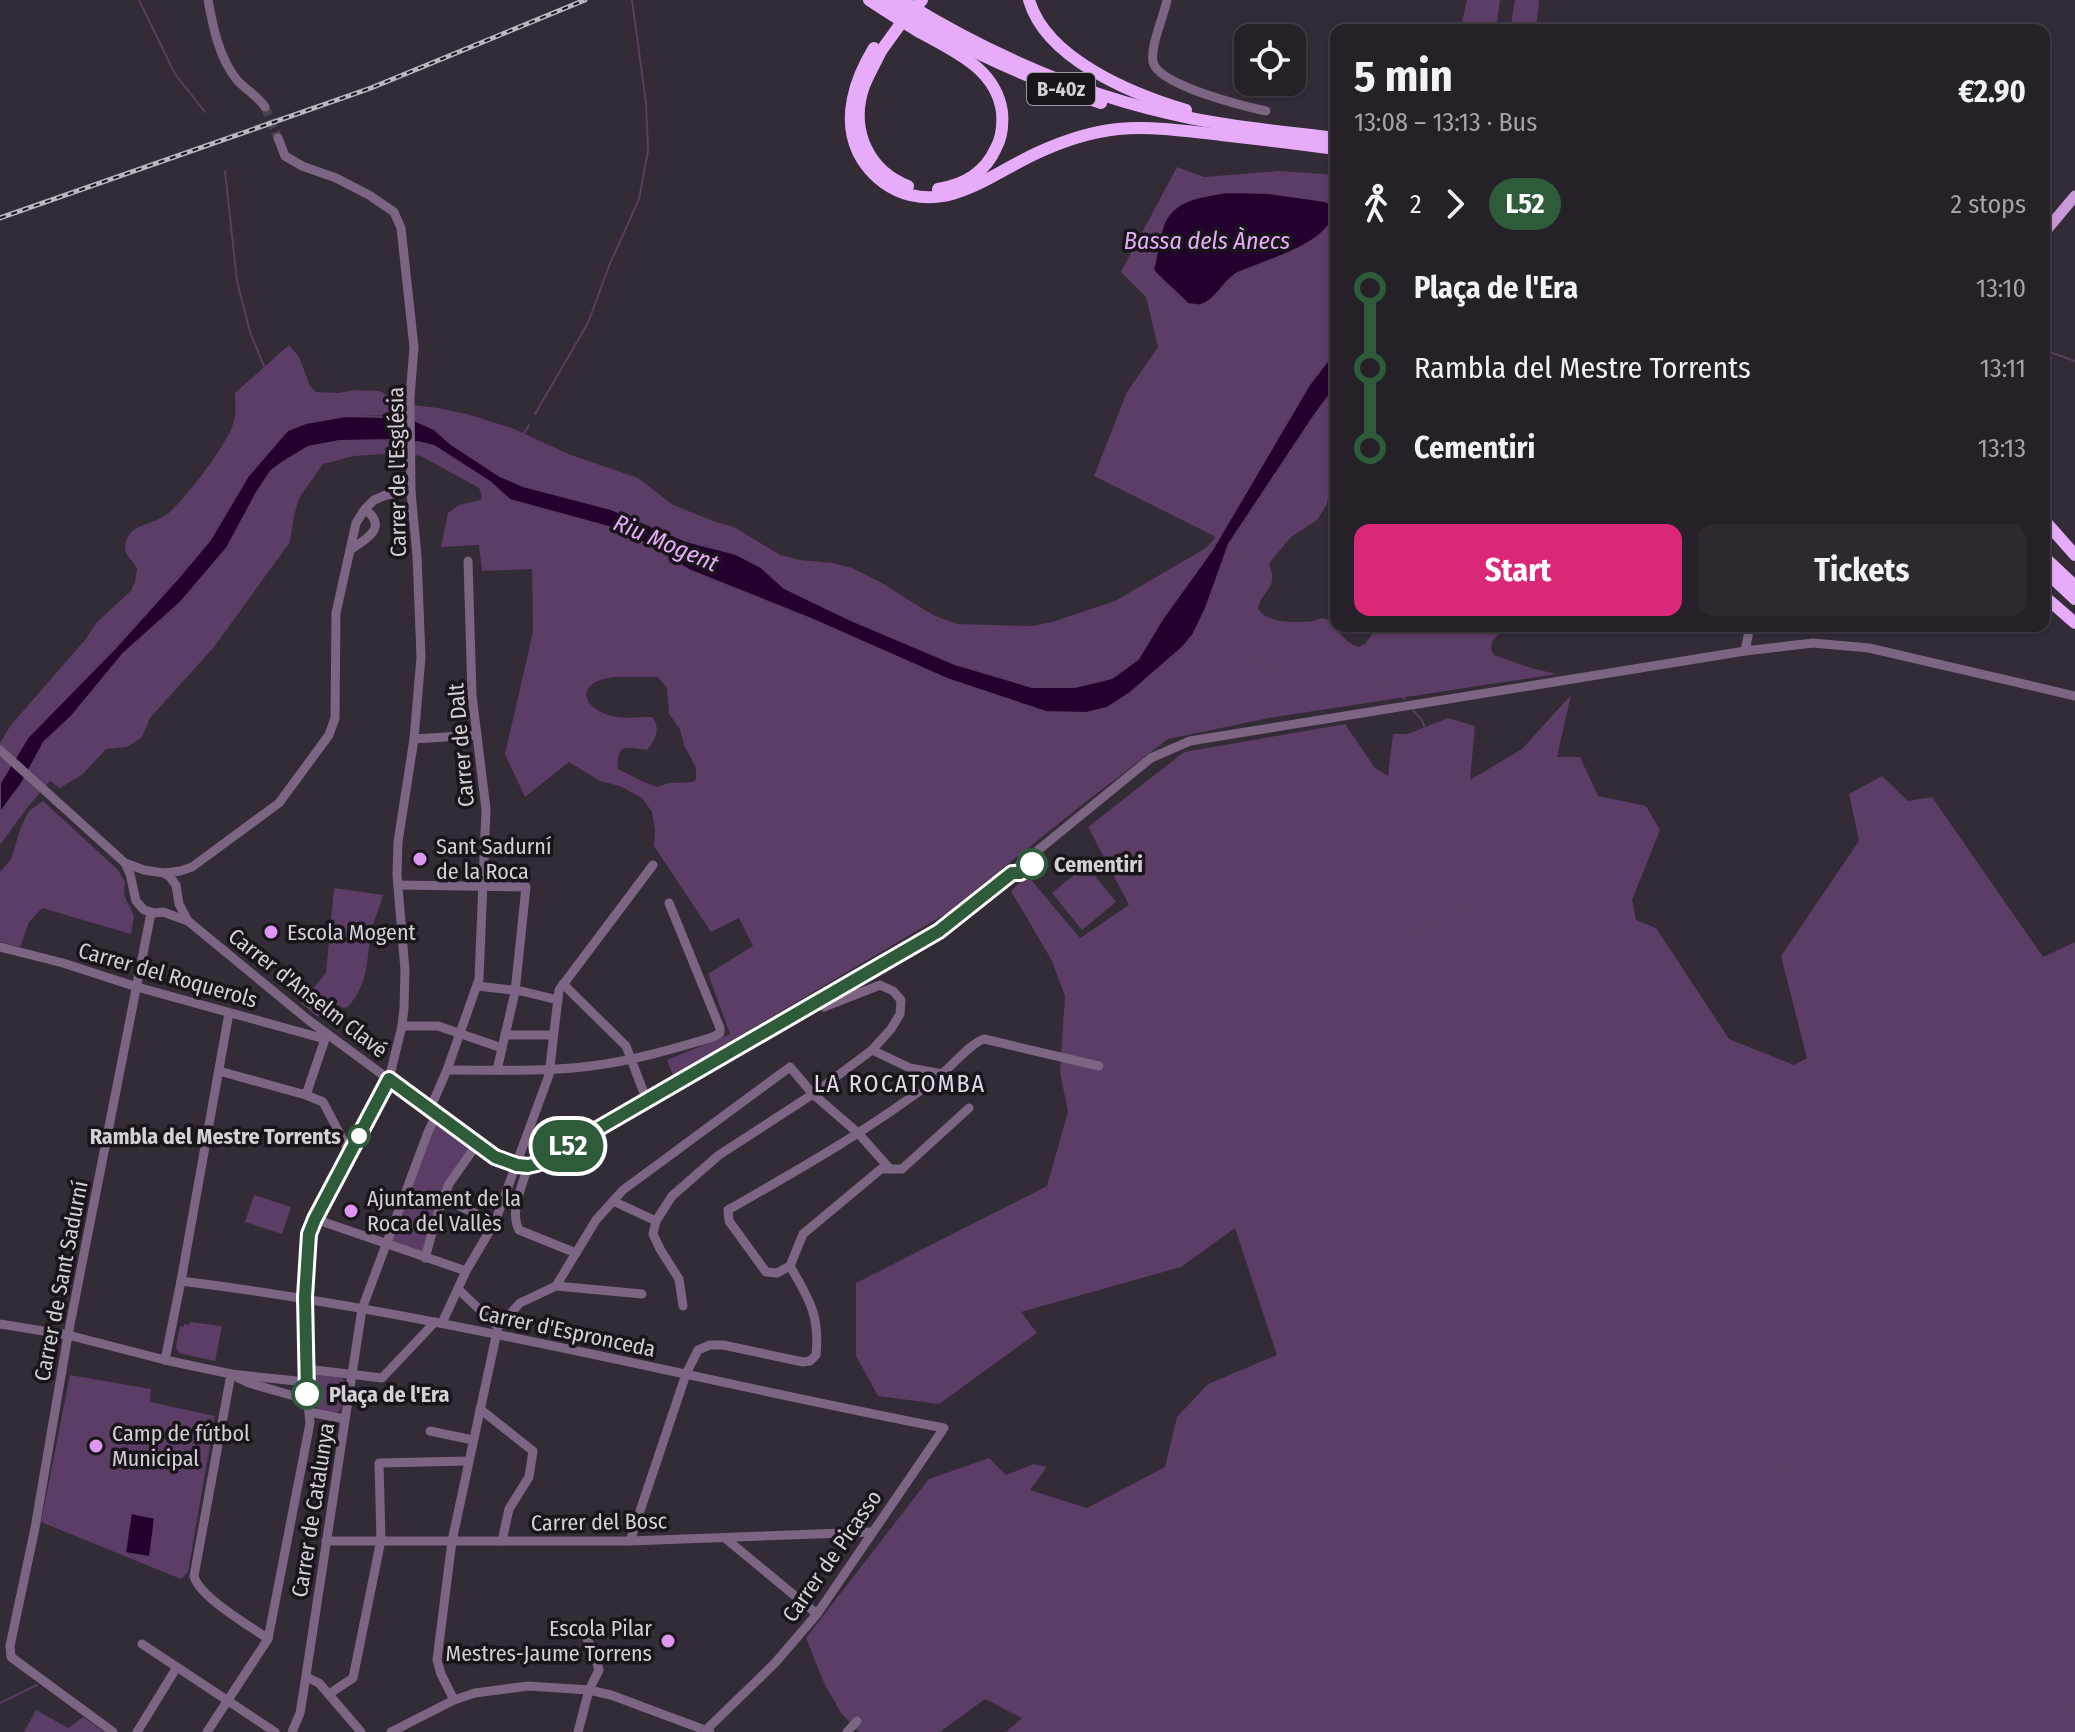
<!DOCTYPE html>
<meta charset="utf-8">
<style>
:root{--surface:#262028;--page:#2e2830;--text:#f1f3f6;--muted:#a4a3a8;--line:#423e45;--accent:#db2777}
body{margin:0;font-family:"Fira Sans Condensed",sans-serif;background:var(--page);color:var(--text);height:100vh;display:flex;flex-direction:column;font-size:30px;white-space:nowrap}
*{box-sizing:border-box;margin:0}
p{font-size:26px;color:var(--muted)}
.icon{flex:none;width:44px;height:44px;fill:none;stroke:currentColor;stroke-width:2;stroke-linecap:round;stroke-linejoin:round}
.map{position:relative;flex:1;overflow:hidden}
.sheet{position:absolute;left:1330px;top:24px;width:720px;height:608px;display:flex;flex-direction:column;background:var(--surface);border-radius:16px;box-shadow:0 2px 6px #0004,0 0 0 2px var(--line)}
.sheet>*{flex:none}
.badge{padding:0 16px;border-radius:26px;font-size:28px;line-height:52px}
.tools{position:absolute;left:1234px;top:24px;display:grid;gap:16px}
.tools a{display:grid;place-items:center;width:72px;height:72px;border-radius:16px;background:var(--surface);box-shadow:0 2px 6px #0004,0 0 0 2px var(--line);font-size:40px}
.map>.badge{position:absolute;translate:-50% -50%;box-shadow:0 0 0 4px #fff}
.legs{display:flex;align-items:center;gap:12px;height:88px;padding:0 24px;font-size:26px}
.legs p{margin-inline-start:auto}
.headline{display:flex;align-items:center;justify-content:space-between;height:136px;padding:0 24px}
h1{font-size:44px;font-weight:700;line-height:60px}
.action{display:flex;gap:16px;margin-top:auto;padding:16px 24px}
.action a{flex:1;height:92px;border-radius:16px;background:var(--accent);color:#fff;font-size:32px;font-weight:700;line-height:92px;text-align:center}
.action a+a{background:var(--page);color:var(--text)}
ul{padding:0 24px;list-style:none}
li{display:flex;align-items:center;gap:28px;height:80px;font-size:30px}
li i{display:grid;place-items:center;width:12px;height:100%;margin:0 10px;background:currentColor}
li i::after{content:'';width:20px;height:20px;margin:-10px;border:6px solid;border-radius:50%;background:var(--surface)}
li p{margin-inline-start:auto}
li:first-child i{background:linear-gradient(#0000 50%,currentColor 0)}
li:last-child i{background:linear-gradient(currentColor 50%,#0000 0)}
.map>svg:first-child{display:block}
.green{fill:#5c3d66;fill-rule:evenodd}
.water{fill:#24002e;stroke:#593e61;stroke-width:2}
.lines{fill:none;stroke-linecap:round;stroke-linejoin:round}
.stream{stroke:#593e61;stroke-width:2}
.minor-tunnel{stroke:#4b444e;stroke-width:9;stroke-dasharray:9 4.5;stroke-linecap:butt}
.minor{stroke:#7c6483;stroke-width:9}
.major{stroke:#c998d8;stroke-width:11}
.highway{stroke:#e7acf9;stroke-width:12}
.rail-casing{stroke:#bcb6be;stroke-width:5}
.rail{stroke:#19151a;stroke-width:2;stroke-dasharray:6;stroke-linecap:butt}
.highway-bridge{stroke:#e7acf9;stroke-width:12}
.line-1-casing{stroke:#fff;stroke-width:18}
.line-1{stroke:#2e5b3a;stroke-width:12}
.poi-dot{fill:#de98f3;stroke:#19151a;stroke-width:3}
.stop-1-dot{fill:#fff;stroke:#2e5b3a;stroke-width:4}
.labels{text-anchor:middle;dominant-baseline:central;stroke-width:7;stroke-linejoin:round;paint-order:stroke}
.shield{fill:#19151a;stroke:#9d979e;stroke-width:2}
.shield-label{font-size:20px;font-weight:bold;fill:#d5cfd7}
.street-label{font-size:22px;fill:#d5cfd7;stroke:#19151a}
.poi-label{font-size:22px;fill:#d5cfd7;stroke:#19151a;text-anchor:start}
.stop-label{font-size:22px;font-weight:bold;fill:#d5cfd7;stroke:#19151a;text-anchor:start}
.water-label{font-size:24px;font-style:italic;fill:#e8adfa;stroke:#19151a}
.neighbourhood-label{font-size:24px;letter-spacing:2px;fill:#e3d8e7;stroke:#19151a}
</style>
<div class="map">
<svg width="2075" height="1732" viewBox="0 0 2075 1732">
<rect width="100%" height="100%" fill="#332b36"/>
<g class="green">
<path d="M 1467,0 L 1500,0 L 1496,30 L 1460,30 Z"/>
<path d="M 1515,0 L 1539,0 L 1536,30 L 1510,30 Z"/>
<path d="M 1177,167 L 1204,177 L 1279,171 L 1336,175 L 1336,206 L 1325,201 L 1269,193 L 1227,192 L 1194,198 L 1172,210 L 1153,270 C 1164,283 1177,292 1188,304 L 1215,295 L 1226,281 L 1238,273 L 1250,269 L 1333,218 L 1336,212 L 1336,350 L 1309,385 L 1212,551 L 1163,618 L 1138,659 L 1112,678 L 1075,687 L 1036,688 L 997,678 L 955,664 L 851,620 L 784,588 L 761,567 L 736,554 L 686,541 L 611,509 L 523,486 L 500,476 L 451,444 L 434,429 L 403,415 L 346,416 L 306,423 L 288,430 L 248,476 L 210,540 L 116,647 L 31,734 L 0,783 L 0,743 L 11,725 L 85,640 L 97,622 L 131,591 L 135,582 L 137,568 C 131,558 122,554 126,541 C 132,523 153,525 166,515 C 183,503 228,443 233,424 C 237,414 235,403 235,393 L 289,345 L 299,357 L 310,386 L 316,392 L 338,393 L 355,390 L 379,391 L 404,404 L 438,408 L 467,414 L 512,428 L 568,454 L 638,478 L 673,505 L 716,522 L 734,527 L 780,555 L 800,560 L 833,563 L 852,568 L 880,582 L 933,615 L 957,624 L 1032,626 L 1052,622 L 1115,601 L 1206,548 L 1215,538 L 1214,536 L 1094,476 L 1127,392 L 1158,347 L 1146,297 L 1121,272 Z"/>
<path d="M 1336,386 L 1336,461 L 1331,476 L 1327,504 L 1317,520 L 1291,537 L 1271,561 L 1269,565 C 1280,588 1261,590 1258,609 C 1268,624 1297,623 1313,621 C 1318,620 1320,617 1326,619 C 1336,621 1339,641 1359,647 L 1365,644 L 1378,626 L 1506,626 L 1492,641 L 1491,649 L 1494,655 L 1534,669 L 1557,674 L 1269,718 L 1168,739 L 1083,804 L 947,913 L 673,1075 L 667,1060 L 730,1034 L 708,974 L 753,946 L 739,918 L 711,932 L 654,846 L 655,829 L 652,812 L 642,798 L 620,786 L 600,781 L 569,762 L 525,797 L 505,754 L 533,632 L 532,569 L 482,571 L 479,545 L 441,547 L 448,513 L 459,505 L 481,500 L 482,496 L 479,488 L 421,456 L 399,453 L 354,456 L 323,464 L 299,498 L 294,516 L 290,542 L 214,647 L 150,718 L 142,737 L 127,747 L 106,749 L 83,774 L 60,788 L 50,781 L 27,808 L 0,845 L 0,813 L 22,783 L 44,742 L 72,716 L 123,654 L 181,601 L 227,548 L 257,492 L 275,467 L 308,447 L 339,441 L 393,440 L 405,444 L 418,442 L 434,446 L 490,482 L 510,500 L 616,529 L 644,543 L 691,571 L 811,619 L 947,679 L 1061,713 L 1100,710 L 1119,701 L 1183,647 L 1193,635 L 1206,608 L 1229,544 L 1314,416 ZM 613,677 L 658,677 L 667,688 L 669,714 L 680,729 L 684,745 L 696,768 L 696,779 L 694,782 L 669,783 L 657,787 L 644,782 L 618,769 C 616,741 629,748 647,750 C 655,740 661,730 653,718 L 650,717 C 638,717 624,719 612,716 C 579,707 576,682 613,677 Z"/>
<path d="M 1571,695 L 1557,757 L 1580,757 L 1598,796 L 1646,806 L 1660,830 L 1632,900 L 1636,920 L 1656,928 L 1729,1039 L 1794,1065 L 1807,1058 L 1781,956 L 1859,841 L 1849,794 L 1882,776 L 1908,801 L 1932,797 L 2043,957 L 2075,942 L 2075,1732 L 1006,1732 L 1022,1718 L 985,1699 L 940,1732 L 859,1732 L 841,1713 L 824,1683 L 806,1638 L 929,1479 L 989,1458 L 1006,1475 L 1034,1464 L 1047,1467 L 1030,1490 L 1087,1508 L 1165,1467 L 1177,1417 L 1208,1384 L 1277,1355 L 1235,1228 L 1181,1267 L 1021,1312 L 1037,1333 L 939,1404 L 878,1396 L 856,1356 L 856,1283 L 1047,1186 L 1068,1112 L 1060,1072 L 1065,996 L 1052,961 L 1011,891 L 1027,875 L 1080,938 L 1129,905 L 1088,827 L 1184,752 L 1345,724 L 1375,768 L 1388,776 L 1393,734 L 1408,734 L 1448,718 L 1475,726 L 1470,780 L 1522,749 Z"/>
<path d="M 43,801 L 118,870 L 125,882 L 124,895 L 134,916 L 131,934 L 42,908 L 29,922 L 20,947 L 0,942 L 0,872 L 11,859 L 21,827 L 29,811 Z"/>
<path d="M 1086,865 L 1116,902 L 1082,930 L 1052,893 Z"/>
<path d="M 334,888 L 383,895 C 380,909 373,920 371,933 C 366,963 369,982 348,1007 L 344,1008 L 331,1002 L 318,1017 L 301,1003 L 326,973 Z"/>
<path d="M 440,1124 L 474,1148 L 450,1184 L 423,1256 L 388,1243 L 432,1128 Z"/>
<path d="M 254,1195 L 291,1207 L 282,1234 L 245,1222 Z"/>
<path d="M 190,1322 L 222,1326 L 215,1361 L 179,1353 L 176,1347 L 180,1326 L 184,1327 L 184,1324 L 189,1325 Z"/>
<path d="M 315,1374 L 342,1378 L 345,1382 L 341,1409 L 337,1413 L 319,1410 L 314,1405 L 312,1377 Z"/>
<path d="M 70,1375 L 151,1389 L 150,1402 L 215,1416 L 188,1572 L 181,1579 L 41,1522 Z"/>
<path d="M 36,1710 L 68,1728 L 83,1717 L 104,1732 L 24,1732 Z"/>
</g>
<g class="water">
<path d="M 1227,192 L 1269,193 L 1325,201 L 1336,206 C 1335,244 1266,260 1238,273 C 1224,280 1216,301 1201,305 C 1197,306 1193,304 1188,304 C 1177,292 1164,283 1153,270 C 1157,256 1158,240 1163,226 C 1172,199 1202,196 1227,192 Z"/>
<path d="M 1336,350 L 1336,386 L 1314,416 L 1229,544 L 1206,608 L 1193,635 L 1183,647 L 1130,693 L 1107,708 L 1086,713 L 1046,712 L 947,679 L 811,619 L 691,571 L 644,543 L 616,529 L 510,500 L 490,482 L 434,446 L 418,442 L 405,444 L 393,440 L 339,441 L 308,447 L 283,462 L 271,471 L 257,492 L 227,548 L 181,602 L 123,654 L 72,716 L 44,742 L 22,783 L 0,813 L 0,783 L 28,737 L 116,647 L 178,578 L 210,540 L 248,476 L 284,434 L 288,430 L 306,423 L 346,416 L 385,417 L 403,415 L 434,429 L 451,444 L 500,476 L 523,486 L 611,509 L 686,541 L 736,554 L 761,567 L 784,588 L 851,620 L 955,664 L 1032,687 L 1075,687 L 1112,678 L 1138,659 L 1163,618 L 1212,550 L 1309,385 Z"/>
<path d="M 131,1513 L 155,1518 L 150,1557 L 125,1553 Z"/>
</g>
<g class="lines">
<g class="stream">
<path d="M 139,0 L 175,74 L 205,112"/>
<path d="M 225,171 L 237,281 L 250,332 L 270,381 L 259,463"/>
<path d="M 2044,350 L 2075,361"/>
<path d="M 535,414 L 588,323 L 609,266 L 639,199 L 648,151 L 646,103 L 632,0"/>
<path d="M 494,472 L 518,442 L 529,425"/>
<path d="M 1227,550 C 1238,555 1254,558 1256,571 C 1260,592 1233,607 1232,627 C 1232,635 1239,642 1243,648 C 1254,664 1274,675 1291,661 C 1298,655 1305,646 1312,639 C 1331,639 1342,656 1354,669"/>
<path d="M 1365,672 L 1405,699"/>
<path d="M 1413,710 L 1422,720 C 1438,763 1460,807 1467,853 C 1471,880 1463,925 1474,950 C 1482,972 1497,994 1513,1012 C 1528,1028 1550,1038 1563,1056 C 1589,1094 1583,1143 1596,1186 L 1708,1411 L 1724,1432 L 1760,1452 L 1831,1502 L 1862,1545 L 1892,1593 L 1904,1629"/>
<path d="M 1461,908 L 1468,901"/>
<path d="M 1468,1015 L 1472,949"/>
<path d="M 1202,1143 L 1252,1097 L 1307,1036 L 1328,996 L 1346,969 L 1369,948 L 1445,919"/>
<path d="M 1371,1446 L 1392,1375 L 1397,1350 L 1419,1303 L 1413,1286 L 1389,1251 C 1396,1226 1409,1207 1419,1182 L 1464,1031"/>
<path d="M 0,1703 L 37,1685"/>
<path d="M 2040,1717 L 2075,1704"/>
</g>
<path class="minor-tunnel" d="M 265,107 L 278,138"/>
<g class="minor">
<path d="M 208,0 C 213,27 219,58 237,80 C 246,90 258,96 265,107"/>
<path d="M 1167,0 C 1164,16 1150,46 1153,62 C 1158,85 1243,106 1266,111"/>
<path d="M 350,550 C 366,539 389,528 365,509"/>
<path d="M 1745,651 L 1750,626"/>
<path d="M 414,739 L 477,735"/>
<path d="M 0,750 L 125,863 L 144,870 L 164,873 L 170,877 L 176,885 L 179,904 L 188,921"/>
<path d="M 125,863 L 130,874 L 136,901 L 144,910 L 155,913 L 163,912 L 188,921 L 307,1019 L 477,1144 C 493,1156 516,1172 537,1164 C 543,1162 549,1157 554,1154 L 939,931 L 1151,758 L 1190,741 L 1745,651 L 1813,643 L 1869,648 L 2075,696"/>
<path d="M 164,873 L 180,871 L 192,867 L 279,803 L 329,735 L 335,718 L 336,613 L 356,523 L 365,509 L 374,500 L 386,495 L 411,492"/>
<path d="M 399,885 L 526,887 L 515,992 L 497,1070"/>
<path d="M 0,947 L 63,963 L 137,987 L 325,1039"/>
<path d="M 563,984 L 626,1046 L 647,1101"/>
<path d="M 477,986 L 521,991 L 558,1000"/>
<path d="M 402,1026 L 438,1026 L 502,1048"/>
<path d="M 505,1035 L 553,1035"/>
<path d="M 872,1050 L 910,1068 L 942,1074"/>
<path d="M 447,1070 C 494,1070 544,1072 591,1066 C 632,1061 673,1049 713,1037 L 720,1033 L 720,1028 L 669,903"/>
<path d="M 219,1071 L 306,1095 L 323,1102 L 350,1153"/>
<path d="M 306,1095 L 326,1036"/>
<path d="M 969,1108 L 902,1169 L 881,1169 L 803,1234 L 790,1266 L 777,1273 L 766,1272 L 729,1221 L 728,1210 C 800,1169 872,1128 937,1078 C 950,1068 972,1042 984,1039 L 1099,1066"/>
<path d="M 430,1109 L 447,1070 L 479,979 L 486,809 L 472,695 L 468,561"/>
<path d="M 528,1166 C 523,1184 509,1212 519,1230 L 576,1253"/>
<path d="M 443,1199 L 495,1222"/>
<path d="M 613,1201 L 656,1221"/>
<path d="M 315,1219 L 466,1271"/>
<path d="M 425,1258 L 437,1215 L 449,1184 L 477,1144"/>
<path d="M 181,1281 C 438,1313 690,1379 944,1428 L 817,1614 L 775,1663 L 706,1730"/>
<path d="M 556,1286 L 642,1294"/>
<path d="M 458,1289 L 498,1327"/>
<path d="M 683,1306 L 679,1279 L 660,1249 L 653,1234 L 656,1221 L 672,1196 L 719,1155 L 813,1094 L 872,1050 L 891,1029 L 900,1014 L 901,1000 L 893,991 L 880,985 L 824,1007 L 820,1002"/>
<path d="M 442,1323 L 466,1271 L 495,1222 L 549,1075 L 559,990 L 653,865"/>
<path d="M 0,1324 L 68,1335 L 165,1360 L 231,1374 L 306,1382"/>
<path d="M 165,1360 L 181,1281 L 229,1013"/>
<path d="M 306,1369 L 382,1378 L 435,1322"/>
<path d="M 231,1374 L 194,1576 C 199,1597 249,1625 268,1639"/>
<path d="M 238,1378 L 249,1383 L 301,1398 L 307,1398"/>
<path d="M 480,1409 L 533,1451 L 529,1477 L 509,1509 L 502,1541"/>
<path d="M 309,1412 L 345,1419"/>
<path d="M 430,1431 L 473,1440"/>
<path d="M 725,1538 L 817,1614"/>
<path d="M 326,1541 L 630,1541 L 871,1532"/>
<path d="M 630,1541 L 686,1374 L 698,1350 L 710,1345 L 723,1345 L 803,1362 L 810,1361 L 816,1355 C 820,1315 809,1299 790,1266"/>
<path d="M 142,1644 L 275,1732"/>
<path d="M 306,1677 L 319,1683 L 361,1732"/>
<path d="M 329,1694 L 353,1678 L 381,1540 L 379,1463 L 468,1461"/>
<path d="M 454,1700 L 441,1674 L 437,1660 L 452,1541 L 498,1327 L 520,1303 L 556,1286 L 596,1220 L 623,1190 L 790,1067 L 813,1094 L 858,1133 L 890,1169"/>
<path d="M 113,1732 L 11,1657 L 10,1646 L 35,1528 L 68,1335 L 151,913"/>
<path d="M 137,1732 L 177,1667"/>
<path d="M 207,1732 L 268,1639 L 310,1423 L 306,1382 L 305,1297 L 309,1234 L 315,1219 L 389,1079 L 402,1026 L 404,1008 L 405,970 L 397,875 L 398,842 L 414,739 L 421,657 L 417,556 L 411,492 L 410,397 L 414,347 L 401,228 L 394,212 L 369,195 L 336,178 L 302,166 L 285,156 L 278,138"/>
<path d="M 292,1732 L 300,1713 L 303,1695 L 362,1309 L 428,1132 L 437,1114"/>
<path d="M 391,1732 L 454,1700 L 475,1693 L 528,1686 L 589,1690 L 611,1695 L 710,1732"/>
<path d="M 578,1732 L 589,1690 L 599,1670 L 593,1650 L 587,1639"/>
<path d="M 847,1732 L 857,1721"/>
</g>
<path class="major" d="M 2044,233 L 2075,196"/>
<g class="highway">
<path d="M 869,0 C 884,10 900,20 916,30 C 951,50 996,67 1002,112 C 1003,124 1002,137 996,148 C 985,173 964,185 938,189"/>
<path d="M 884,0 C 951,44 1026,78 1101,103"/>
<path d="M 901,0 C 990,55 1088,98 1190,118 C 1238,128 1287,132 1336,138"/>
<path d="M 1029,0 C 1046,59 1132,94 1186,110"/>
<path d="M 874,48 C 855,79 842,118 858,152 C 866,168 880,182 896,190 C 947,214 993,173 1037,153 C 1063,141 1089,132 1118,129 C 1153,126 1187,131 1221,135 C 1259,139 1298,144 1336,149"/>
<path d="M 881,51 C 875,64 866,78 862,92 C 851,132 869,171 908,186"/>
<path d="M 2044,520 L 2075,555"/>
<path d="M 2044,557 L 2075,586"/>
<path d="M 2044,570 L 2075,599"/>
<path d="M 2044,596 L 2075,623"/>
</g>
<defs>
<path id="rail" d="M 0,218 L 371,88 L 585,0"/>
</defs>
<use href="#rail" class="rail-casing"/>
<use href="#rail" class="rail"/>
<path class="highway-bridge" d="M 881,51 L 899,26 L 922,0"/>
</g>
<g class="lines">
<defs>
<path id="line-1" d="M 307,1394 L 305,1297 L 309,1234 L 315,1219 L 389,1079 L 495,1157 L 517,1165 L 528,1166 L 537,1164 L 939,931 L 1012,873 L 1020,873 L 1032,864"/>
</defs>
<use href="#line-1" class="line-1-casing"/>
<use href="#line-1" class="line-1"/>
</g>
<g class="poi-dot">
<circle cx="420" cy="859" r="8"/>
<circle cx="271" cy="932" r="8"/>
<circle cx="351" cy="1211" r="8"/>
<circle cx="96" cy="1446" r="8"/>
<circle cx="668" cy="1641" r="8"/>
</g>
<g class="stop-1-dot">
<circle cx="1032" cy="864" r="14"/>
<circle cx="359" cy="1136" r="10"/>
<circle cx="307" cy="1394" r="14"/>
</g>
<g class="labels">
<rect class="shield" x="1027" y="73" width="68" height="32" rx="6"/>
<g class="shield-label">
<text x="1061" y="89">B-40z</text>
</g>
<g class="street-label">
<text transform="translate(397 472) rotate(-91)">Carrer de l'Església</text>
<text transform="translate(461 745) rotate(-95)">Carrer de Dalt</text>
<text transform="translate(168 975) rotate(16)">Carrer del Roquerols</text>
<text transform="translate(308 993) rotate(38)">Carrer d'Anselm Clavé</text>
<text transform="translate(61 1281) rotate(-79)">Carrer de Sant Sadurní</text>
<text transform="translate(567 1331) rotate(12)">Carrer d'Espronceda</text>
<text transform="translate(313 1510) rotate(-81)">Carrer de Catalunya</text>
<text transform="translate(599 1522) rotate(-1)">Carrer del Bosc</text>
<text transform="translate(832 1556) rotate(-55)">Carrer de Picasso</text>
</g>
<g class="poi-label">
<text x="436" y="846">Sant Sadurní<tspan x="436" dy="25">de la Roca</tspan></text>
<text x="287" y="932">Escola Mogent</text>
<text x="367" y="1198">Ajuntament de la<tspan x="367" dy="25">Roca del Vallès</tspan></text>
<text x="112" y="1433">Camp de fútbol<tspan x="112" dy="25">Municipal</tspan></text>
<text x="652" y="1628" text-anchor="end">Escola Pilar<tspan x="652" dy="25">Mestres-Jaume Torrens</tspan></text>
</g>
<g class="stop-label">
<text x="1054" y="864">Cementiri</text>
<text x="341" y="1136" text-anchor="end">Rambla del Mestre Torrents</text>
<text x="329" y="1394">Plaça de l'Era</text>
</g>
<g class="water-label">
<text x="1207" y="241">Bassa dels Ànecs</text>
<text transform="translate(666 543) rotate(23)">Riu Mogent</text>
</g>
<g class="neighbourhood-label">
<text x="900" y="1084">LA ROCATOMBA</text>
</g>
</g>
</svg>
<div class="tools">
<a><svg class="icon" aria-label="locate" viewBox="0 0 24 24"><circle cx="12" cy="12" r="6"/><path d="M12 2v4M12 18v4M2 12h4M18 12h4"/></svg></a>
</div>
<b class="badge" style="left:568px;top:1146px;background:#2e5b3a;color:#fff">L52</b>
<section class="sheet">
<div class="headline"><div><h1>5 min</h1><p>13:08 – 13:13 · Bus</p></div><b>€2.90</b></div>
<div class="legs"><svg class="icon" aria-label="walk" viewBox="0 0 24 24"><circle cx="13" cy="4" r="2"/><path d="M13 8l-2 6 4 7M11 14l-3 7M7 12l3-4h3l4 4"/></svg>2<svg class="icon" aria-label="forward" viewBox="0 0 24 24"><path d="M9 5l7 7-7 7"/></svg><b class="badge" style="background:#2e5b3a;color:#fff">L52</b><p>2 stops</p></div>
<ul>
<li><i style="color:#2e5b3a"></i><b>Plaça de l'Era</b><p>13:10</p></li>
<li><i style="color:#2e5b3a"></i><span>Rambla del Mestre Torrents</span><p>13:11</p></li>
<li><i style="color:#2e5b3a"></i><b>Cementiri</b><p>13:13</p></li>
</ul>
<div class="action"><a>Start</a><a>Tickets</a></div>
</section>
</div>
